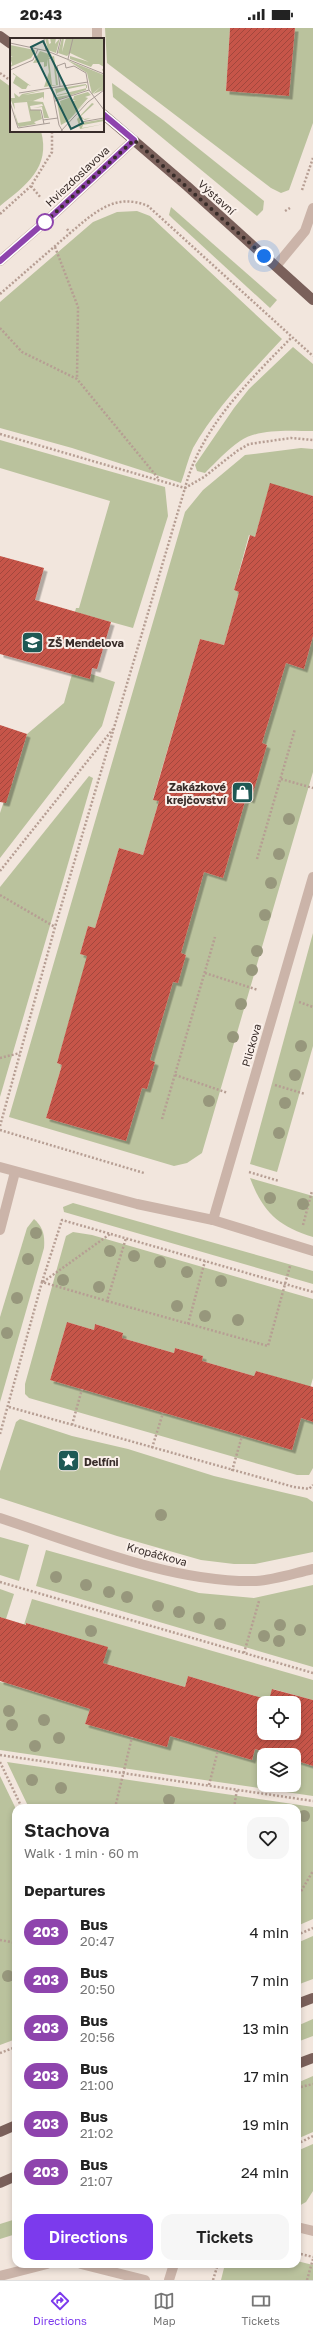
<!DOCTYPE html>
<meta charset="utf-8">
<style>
:root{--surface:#fff;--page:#f6f6f6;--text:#222;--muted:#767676;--line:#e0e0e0;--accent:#7c3aed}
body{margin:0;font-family:"Golos Text",sans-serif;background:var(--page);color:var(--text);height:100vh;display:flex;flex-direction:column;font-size:15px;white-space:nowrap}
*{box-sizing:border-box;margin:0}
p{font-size:13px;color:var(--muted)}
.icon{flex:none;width:22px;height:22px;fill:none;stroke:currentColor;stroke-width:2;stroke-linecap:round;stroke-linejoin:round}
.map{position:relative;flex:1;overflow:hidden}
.panel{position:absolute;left:12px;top:1776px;width:289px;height:464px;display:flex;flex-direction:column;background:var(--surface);border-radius:12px;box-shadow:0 2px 6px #0003}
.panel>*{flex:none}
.badge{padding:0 8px;border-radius:13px;font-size:14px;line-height:26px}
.fabs{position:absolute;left:257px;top:1668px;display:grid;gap:8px}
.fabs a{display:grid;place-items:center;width:44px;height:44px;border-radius:8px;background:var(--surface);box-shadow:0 2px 6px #0003;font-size:20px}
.you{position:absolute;width:20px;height:20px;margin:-10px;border:3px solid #fff;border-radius:50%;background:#1a73e8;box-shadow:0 0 0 6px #1a73e833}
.map>.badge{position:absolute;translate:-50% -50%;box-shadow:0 0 0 2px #fff}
h2{padding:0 12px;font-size:15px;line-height:36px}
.round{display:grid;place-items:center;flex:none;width:42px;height:42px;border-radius:12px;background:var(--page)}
.overview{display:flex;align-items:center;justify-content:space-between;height:68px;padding:0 12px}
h1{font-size:19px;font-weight:600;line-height:30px}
.cta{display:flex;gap:8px;margin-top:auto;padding:8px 12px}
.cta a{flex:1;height:46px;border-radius:12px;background:var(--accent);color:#fff;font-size:16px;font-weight:600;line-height:46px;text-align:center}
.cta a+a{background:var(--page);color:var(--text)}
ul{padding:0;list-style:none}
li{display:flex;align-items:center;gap:12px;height:48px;padding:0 12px}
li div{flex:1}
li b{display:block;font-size:15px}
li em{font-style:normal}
li .badge{min-width:44px;font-weight:700;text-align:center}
.status{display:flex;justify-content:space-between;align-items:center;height:28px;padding:0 20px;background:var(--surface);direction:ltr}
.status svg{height:11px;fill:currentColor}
.dock{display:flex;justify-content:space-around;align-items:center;height:56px;border-top:1px solid var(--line);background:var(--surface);font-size:11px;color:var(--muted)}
.dock a{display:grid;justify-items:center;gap:2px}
.dock .active{color:var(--accent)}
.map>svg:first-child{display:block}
.green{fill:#bac29d}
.building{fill:url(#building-hatch);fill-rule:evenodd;filter:url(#shadow)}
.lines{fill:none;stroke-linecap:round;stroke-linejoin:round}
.path{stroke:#b69e93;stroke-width:2.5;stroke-dasharray:2 2;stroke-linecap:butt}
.minor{stroke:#cbb4a9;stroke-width:10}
.major{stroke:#7a605a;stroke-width:10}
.tree{fill:#97977c}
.line-casing{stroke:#fff;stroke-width:9}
.line{stroke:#8e44ad;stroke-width:6}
.walk{stroke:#382c29;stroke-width:4;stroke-dasharray:0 7.2}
.stop-dot{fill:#fff;stroke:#8e44ad;stroke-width:2}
.labels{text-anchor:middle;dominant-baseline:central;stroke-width:4;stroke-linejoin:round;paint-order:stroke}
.street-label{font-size:11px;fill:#382c29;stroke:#faf0ea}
.poi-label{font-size:11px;font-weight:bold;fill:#382c29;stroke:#faf0ea;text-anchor:start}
.inset-road{fill:none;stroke:#a89c95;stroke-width:1}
.view{fill:#1e5955;fill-opacity:0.15;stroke:#1e5955;stroke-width:2}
.inset-edge{fill:none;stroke:#382c29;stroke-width:2}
</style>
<div class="status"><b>20:43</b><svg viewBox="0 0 49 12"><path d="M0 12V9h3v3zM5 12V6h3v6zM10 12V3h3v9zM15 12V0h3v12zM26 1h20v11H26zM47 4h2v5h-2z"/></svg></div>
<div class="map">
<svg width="313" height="2252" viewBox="0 0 313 2252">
<defs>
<pattern id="building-hatch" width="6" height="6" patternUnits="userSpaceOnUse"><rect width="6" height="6" fill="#c65548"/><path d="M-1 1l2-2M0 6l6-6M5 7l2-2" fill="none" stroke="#a2473c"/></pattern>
<filter id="shadow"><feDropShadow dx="3.5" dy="3.5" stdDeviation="0" flood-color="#0004"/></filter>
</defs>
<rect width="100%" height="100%" fill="#f2e6dd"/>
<g class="green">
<path d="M 105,0 L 230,0 L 226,63 L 289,68 L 295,0 L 313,0 L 313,95 L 289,162 L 281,165 L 271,160 L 107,35 Z"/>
<path d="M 0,51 L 11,59 L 11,103 L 41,103 C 51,140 26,157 0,178 Z"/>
<path d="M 112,55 L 163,92 L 264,173 L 263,182 L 257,188 L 113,69 Z"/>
<path d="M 171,179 L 277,272 L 270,280 L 173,191 L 169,187 Z"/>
<path d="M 137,183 L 150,188 L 282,311 C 250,346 216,379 193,420 C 188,431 185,444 181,455 L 72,420 L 0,400 L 0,274 L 93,194 L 117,184 Z"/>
<path d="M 293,319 L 313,336 L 313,403 C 290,403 260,400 240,413 C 227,422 216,434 205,445 L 197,443 L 195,437 L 234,380 L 249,361 Z"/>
<path d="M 0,412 L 165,459 L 168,488 L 133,600 L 75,584 L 76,580 L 79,580 L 110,473 L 0,440 Z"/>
<path d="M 301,420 L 313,421 L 313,468 L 270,456 L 255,509 L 249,507 L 234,562 L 239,564 L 224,617 L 200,611 L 153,771 L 159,773 L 143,827 L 119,820 L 95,900 L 88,898 L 80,926 L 88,928 L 57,1035 L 62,1037 L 46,1090 L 126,1113 L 142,1060 L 147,1061 L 155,1034 L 150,1032 L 173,954 L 178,955 L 186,927 L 181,925 L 204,844 L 223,850 L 246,770 L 251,771 L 267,717 L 262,715 L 286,635 L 304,641 L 313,608 L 313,744 L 202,1125 L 187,1135 L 174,1138 L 9,1089 L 185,484 L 203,462 L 245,427 Z"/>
<path d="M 72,646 L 90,651 L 91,646 L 115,654 L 102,698 L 0,830 L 0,785 L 10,755 L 12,756 L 27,706 L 64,675 Z"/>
<path d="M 89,748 L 93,750 L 0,1069 L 0,859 Z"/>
<path d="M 313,905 L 313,1018 L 277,1144 L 250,1136 Z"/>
<path d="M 250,1150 L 313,1168 L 313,1209 C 278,1198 263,1184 250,1150 Z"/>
<path d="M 73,1175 L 313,1243 L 313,1256 L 64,1184 L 63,1179 Z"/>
<path d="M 34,1191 C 43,1199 45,1207 44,1220 L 0,1374 L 0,1289 L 27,1200 Z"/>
<path d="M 73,1204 L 92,1207 L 313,1271 L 313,1350 L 309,1364 L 283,1351 L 256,1343 L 254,1348 L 202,1333 L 203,1328 L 175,1320 L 174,1325 L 122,1310 L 123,1305 L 95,1296 L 94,1302 L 67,1294 L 50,1352 L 292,1422 L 301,1390 L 313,1394 L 313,1440 L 309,1447 L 297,1447 L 29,1370 L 25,1366 L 25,1356 L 66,1208 Z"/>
<path d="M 20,1391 L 72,1408 L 128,1421 L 214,1448 L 307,1470 L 313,1474 L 313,1524 L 255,1536 L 234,1536 L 201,1532 L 117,1508 L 0,1470 L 0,1443 L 16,1394 Z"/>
<path d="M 0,1509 L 29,1517 L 19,1553 L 0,1547 Z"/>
<path d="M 46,1522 L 199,1565 L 254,1570 L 313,1557 L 313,1639 L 36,1558 Z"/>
<path d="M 0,1561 L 14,1566 L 6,1591 L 0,1589 Z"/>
<path d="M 32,1571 L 313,1652 L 313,1672 L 273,1661 L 269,1672 L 188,1648 L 185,1659 L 103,1635 L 107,1619 L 26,1595 L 9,1656 L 90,1681 L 85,1696 L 167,1719 L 170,1708 L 252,1732 L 255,1721 L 275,1727 L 264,1727 L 264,1757 L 294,1757 L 294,1732 L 313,1738 L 313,1768 L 0,1722 L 0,1654 L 6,1655 Z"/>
<path d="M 7,1734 L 313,1779 L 313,1891 L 297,1898 L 297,1780 L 29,1780 Z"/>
<path d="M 0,1748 L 16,1781 L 16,2011 L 0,2017 Z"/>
<path d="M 313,1908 L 313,1951 L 297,1957 L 297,1915 Z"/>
<path d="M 313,1991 L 313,2008 L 297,2014 L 297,1998 Z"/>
<path d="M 313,2048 L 313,2104 L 297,2111 L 297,2055 Z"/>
<path d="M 313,2116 L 313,2163 L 306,2174 L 297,2179 L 297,2123 Z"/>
<path d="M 16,2191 L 16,2206 L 0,2211 L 0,2196 Z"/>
<path d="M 297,2233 L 313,2237 L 313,2252 L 221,2252 L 225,2236 L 297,2236 Z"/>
</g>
<g class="building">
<path d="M 230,0 L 295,0 L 289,68 L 226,63 Z"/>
<path d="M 270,455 L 313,468 L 313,608 L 304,641 L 286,635 L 262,715 L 267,717 L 251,772 L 246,770 L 223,850 L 204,844 L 181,925 L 186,927 L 178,955 L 173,954 L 150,1032 L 155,1034 L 147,1061 L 142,1060 L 126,1113 L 46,1090 L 62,1037 L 57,1035 L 87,928 L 80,926 L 88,898 L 95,900 L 119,820 L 143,827 L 159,773 L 153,772 L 200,611 L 224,617 L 239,564 L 234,562 L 250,507 L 255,509 Z"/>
<path d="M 0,528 L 44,540 L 35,572 L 111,594 L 97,641 L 92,640 L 90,651 L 0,626 Z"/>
<path d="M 0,697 L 27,706 L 6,775 L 0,774 Z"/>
<path d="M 67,1294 L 94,1302 L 95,1296 L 123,1305 L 122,1310 L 174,1325 L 175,1320 L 203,1328 L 202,1333 L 254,1348 L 256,1343 L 313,1359 L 313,1394 L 301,1390 L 292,1422 L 50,1352 Z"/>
<path d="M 0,1589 L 26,1597 L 26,1595 L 108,1619 L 103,1635 L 185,1659 L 188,1648 L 269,1672 L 272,1661 L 313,1672 L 313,1738 L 294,1732 L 294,1727 L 275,1727 L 255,1721 L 252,1732 L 170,1708 L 167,1719 L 85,1696 L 90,1681 L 0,1653 ZM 264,1675 L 294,1675 L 294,1705 L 264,1705 Z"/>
</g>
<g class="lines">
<g class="path">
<path d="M 0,45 L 11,53"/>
<path d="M 31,158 L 41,170"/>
<path d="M 302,162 L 313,130"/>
<path d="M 285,183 L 290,180"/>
<path d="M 0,186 L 31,158 L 52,124 L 52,103"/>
<path d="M 67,201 L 70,205 C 94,185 115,164 148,178 L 313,328"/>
<path d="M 55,219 L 78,279 L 77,351"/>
<path d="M 0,266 L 70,205"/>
<path d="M 0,300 L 22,324 L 77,351 L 158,450"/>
<path d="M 0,406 L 185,460 C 201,399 249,353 292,309"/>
<path d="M 281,751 L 313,760"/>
<path d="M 257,831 L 295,701"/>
<path d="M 0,843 L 113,701"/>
<path d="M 0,867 L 55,899"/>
<path d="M 205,945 L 258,962"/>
<path d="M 299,974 L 313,979"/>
<path d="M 0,1030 L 20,1025"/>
<path d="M 175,1047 L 228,1065"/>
<path d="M 275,1057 L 305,1066"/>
<path d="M 162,1091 L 215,909"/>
<path d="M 0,1098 L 55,899 L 185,460 L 204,449 L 237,423 L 249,416 L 291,410 L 313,412"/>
<path d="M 0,1102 L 144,1145"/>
<path d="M 249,1144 L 279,1153"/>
<path d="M 303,1197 L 312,1163"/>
<path d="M 42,1254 L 62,1192 L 313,1264"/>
<path d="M 43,1254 L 110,1206"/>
<path d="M 107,1273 L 268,1318 L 290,1238"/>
<path d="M 188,1296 L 205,1233"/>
<path d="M 9,1379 L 294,1459 L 309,1461 L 313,1457"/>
<path d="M 72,1397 L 82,1361"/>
<path d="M 0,1406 L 42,1254 L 107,1273 L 126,1210"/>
<path d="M 152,1420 L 163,1385"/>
<path d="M 232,1443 L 242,1408"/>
<path d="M 0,1554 L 313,1645"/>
<path d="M 244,1625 L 259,1573"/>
<path d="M 0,1727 L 313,1773"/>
<path d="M 0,1734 L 22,1780"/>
<path d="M 209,1757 L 218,1722"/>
<path d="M 115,1780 L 132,1709"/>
<path d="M 234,1780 L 237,1761"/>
<path d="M 297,1870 L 313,1843"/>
<path d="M 297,1907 L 313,1900"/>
<path d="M 0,1912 L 16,1915"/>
<path d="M 0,2025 L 16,2019"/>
<path d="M 297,2060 L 313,2056"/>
<path d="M 297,2116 L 313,2108"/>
<path d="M 297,2225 L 313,2229"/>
<path d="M 213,2252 L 218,2236"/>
<path d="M 307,2252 L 313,2231"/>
</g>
<g class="minor">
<path d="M 97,11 L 97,0"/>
<path d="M 0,233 L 54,186 L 134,112"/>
<path d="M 276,238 L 305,203 L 313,180"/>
<path d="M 0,1139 L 137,1176 L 213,1192 L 313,1223"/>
<path d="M 213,1192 L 313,849"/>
<path d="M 0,1202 L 15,1144"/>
<path d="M 0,1490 C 79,1516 173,1555 256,1553 C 275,1552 295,1545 313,1541"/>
<path d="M 297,2199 L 313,2203"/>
<path d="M 81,2236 L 145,2252"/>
<path d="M 0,2248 L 47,2236"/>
<path d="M 169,2252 L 174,2236"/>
</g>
<g class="major">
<path d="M 0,8 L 11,16"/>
<path d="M 103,86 L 187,158 L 313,272"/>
<path d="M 297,1976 L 313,1970"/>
<path d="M 297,2036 L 313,2030"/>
<path d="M 0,2104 L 16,2097"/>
<path d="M 0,2155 L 16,2148"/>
</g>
</g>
<g class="tree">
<circle cx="289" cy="791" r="6"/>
<circle cx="279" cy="826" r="6"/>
<circle cx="271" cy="855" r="6"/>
<circle cx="265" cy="887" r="6"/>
<circle cx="257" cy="923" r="6"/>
<circle cx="252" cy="942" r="6"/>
<circle cx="241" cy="976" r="6"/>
<circle cx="233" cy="1009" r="6"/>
<circle cx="301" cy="1018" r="6"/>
<circle cx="295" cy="1047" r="6"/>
<circle cx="209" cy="1073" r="6"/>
<circle cx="285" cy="1075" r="6"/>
<circle cx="279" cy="1105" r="6"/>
<circle cx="270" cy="1170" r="6"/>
<circle cx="303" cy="1176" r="6"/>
<circle cx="36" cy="1205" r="6"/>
<circle cx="110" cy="1223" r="6"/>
<circle cx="134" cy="1228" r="6"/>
<circle cx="28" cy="1231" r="6"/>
<circle cx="160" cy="1234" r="6"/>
<circle cx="187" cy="1244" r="6"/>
<circle cx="63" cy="1252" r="6"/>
<circle cx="221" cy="1253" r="6"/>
<circle cx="99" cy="1259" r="6"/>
<circle cx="17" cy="1270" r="6"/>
<circle cx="177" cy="1278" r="6"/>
<circle cx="205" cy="1288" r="6"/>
<circle cx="238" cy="1292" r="6"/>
<circle cx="7" cy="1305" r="6"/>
<circle cx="161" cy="1487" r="6"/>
<circle cx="56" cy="1549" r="6"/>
<circle cx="86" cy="1557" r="6"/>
<circle cx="109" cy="1564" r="6"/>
<circle cx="127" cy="1569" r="6"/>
<circle cx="158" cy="1578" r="6"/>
<circle cx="179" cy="1584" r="6"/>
<circle cx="199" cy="1590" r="6"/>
<circle cx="220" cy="1596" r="6"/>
<circle cx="280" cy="1597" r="6"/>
<circle cx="300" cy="1602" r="6"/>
<circle cx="91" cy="1603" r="6"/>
<circle cx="264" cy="1608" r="6"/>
<circle cx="279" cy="1613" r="6"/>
<circle cx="9" cy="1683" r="6"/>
<circle cx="44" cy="1692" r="6"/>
<circle cx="12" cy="1697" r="6"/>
<circle cx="59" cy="1710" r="6"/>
<circle cx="35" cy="1718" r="6"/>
<circle cx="32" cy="1752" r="6"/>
<circle cx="61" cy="1760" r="6"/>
<circle cx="169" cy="1772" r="6"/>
<circle cx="304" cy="1788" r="6"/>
<circle cx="8" cy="1948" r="6"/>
</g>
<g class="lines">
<defs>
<path id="line" d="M 0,233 L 54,186 L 134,112 L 103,86"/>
</defs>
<use href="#line" class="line-casing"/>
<use href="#line" class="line"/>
<path class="walk" d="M 45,194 L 43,196 L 134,112 L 264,228"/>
</g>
<defs>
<symbol id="school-square" viewBox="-11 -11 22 22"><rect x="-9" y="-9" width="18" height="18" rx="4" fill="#1e5955" stroke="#faf0ea"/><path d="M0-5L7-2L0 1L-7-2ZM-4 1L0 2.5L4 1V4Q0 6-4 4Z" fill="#fff"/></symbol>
<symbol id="shop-square" viewBox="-11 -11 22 22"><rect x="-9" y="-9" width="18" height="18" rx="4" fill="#1e5955" stroke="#faf0ea"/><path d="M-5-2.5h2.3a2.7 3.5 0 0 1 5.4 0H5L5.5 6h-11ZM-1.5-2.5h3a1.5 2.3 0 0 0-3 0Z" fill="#fff"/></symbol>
<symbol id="sight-square" viewBox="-11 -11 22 22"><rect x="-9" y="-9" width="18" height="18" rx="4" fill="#1e5955" stroke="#faf0ea"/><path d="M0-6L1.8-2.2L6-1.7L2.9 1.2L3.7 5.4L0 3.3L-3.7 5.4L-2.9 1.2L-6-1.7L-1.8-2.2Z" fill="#fff"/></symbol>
</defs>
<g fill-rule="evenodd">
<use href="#school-square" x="20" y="602" width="25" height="25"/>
<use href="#shop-square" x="230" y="752" width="25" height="25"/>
<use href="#sight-square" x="56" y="1420" width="25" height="25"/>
</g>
<circle class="stop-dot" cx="45" cy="194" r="8"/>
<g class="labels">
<g class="street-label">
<text transform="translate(77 148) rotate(-43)">Hviezdoslavova</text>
<text transform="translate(217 169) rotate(42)">Výstavní</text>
<text transform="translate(251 1017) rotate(-74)">Plickova</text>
<text transform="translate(157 1526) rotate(15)">Kropáčkova</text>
</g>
<g class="poi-label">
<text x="48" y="614">ZŠ Mendelova</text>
<text x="226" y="758" text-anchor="end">Zakázkové<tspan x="226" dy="13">krejčovství</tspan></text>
<text x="84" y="1433">Delfíni</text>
</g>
</g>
<g transform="translate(10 10)">
<rect width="94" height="94" fill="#f2e6dd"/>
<path d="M 35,0 L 38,0 L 39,6 L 41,5 L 40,0 L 46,0 L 45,6 L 50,0 L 46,15 L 38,12 ZM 52,0 L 54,0 L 52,14 L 56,0 L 94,0 L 94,34 L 92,32 L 94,29 L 89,26 L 83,26 L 81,29 L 60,21 L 60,18 L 79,24 L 60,15 L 57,18 L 48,15 ZM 0,7 L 25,12 L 25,14 L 21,20 L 0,29 L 2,26 L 0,19 L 3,18 L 0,18 ZM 30,13 L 42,17 L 38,20 L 44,18 L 48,47 L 34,49 L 39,34 L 37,21 L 37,28 L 34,29 L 34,24 L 23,25 ZM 43,20 L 46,47 L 42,47 L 39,21 ZM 57,22 L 94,37 L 94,40 L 75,32 L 94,40 L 94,52 L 83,56 L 92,48 L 82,56 L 77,35 ZM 3,36 L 3,35 L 21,48 L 18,47 L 16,51 L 12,51 L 3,45 L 6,38 ZM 76,46 L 76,52 L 47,62 L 47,59 L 59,57 L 60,55 L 47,58 L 45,51 ZM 77,47 L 77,50 L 47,57 L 47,55 L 58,51 ZM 34,52 L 14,57 L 34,54 L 34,62 L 33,59 L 23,63 L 11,62 L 33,64 L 39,80 L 34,80 L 32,69 L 23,70 L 33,68 L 32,66 L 20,68 L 21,72 L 30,72 L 32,81 L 24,84 L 26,86 L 9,89 L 7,86 L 4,73 L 8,85 L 21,83 L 17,64 L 4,65 L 5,72 L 0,60 L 5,60 L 4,55 L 9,59 L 12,56 ZM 78,54 L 81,57 L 75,59 L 78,60 L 64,76 L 79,61 L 58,83 L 51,87 L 47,64 L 51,69 L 50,63 L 61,59 L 62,63 L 66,63 L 63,62 L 64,58 ZM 82,65 L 84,66 L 71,78 L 74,81 L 81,80 L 75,82 L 71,80 L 70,85 L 94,81 L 94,83 L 73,87 L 72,90 L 94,86 L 70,91 L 67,81 Z" fill="#bac29d" fill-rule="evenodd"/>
<path class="inset-road" d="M 34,0 L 36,13M 0,5 L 37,13 L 94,36M 47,16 L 51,0M 58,21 L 63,0M 55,25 L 56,30 L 64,28 L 76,35 L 79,52 L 94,72M 0,32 L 23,22 L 28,11M 50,48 L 47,28 L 55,25M 42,50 L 49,87 L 53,94M 9,55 L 78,44M 45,63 L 79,52M 0,64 L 8,90 L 40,85M 20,72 L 31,72 L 34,86M 33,82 L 48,80M 71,84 L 94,80M 50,94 L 78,64 L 94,52"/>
<path class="view" d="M 33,3 L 73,85 L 61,91 L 21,9 Z"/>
<rect width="94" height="94" class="inset-edge"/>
</g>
</svg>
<div class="fabs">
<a><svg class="icon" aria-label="locate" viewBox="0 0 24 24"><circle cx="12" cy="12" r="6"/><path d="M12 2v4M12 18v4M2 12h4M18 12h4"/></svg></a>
<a><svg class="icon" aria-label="layers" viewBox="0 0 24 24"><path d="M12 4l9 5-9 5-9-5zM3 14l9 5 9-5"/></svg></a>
</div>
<div class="you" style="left:264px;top:228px"></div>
<section class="panel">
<div class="overview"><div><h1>Stachova</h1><p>Walk · 1 min · 60 m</p></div><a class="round"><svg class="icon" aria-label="heart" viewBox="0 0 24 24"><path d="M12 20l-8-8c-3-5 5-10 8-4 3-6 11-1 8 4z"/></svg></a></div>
<h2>Departures</h2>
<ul>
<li><span class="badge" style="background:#8e44ad;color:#fff">203</span><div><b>Bus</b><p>20:47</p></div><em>4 min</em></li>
<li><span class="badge" style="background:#8e44ad;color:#fff">203</span><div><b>Bus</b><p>20:50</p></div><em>7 min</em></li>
<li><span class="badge" style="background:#8e44ad;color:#fff">203</span><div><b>Bus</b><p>20:56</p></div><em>13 min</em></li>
<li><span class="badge" style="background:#8e44ad;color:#fff">203</span><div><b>Bus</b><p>21:00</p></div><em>17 min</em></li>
<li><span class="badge" style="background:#8e44ad;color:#fff">203</span><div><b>Bus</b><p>21:02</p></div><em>19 min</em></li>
<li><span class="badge" style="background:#8e44ad;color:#fff">203</span><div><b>Bus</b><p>21:07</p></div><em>24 min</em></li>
</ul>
<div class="cta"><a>Directions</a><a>Tickets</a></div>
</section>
</div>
<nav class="dock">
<a class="active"><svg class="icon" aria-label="directions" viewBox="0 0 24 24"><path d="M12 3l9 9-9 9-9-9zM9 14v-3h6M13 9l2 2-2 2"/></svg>Directions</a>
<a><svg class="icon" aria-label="map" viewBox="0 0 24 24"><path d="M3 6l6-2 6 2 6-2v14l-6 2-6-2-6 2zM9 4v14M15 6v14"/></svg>Map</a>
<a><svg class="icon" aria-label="tickets" viewBox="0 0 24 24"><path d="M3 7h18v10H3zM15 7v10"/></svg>Tickets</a>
</nav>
